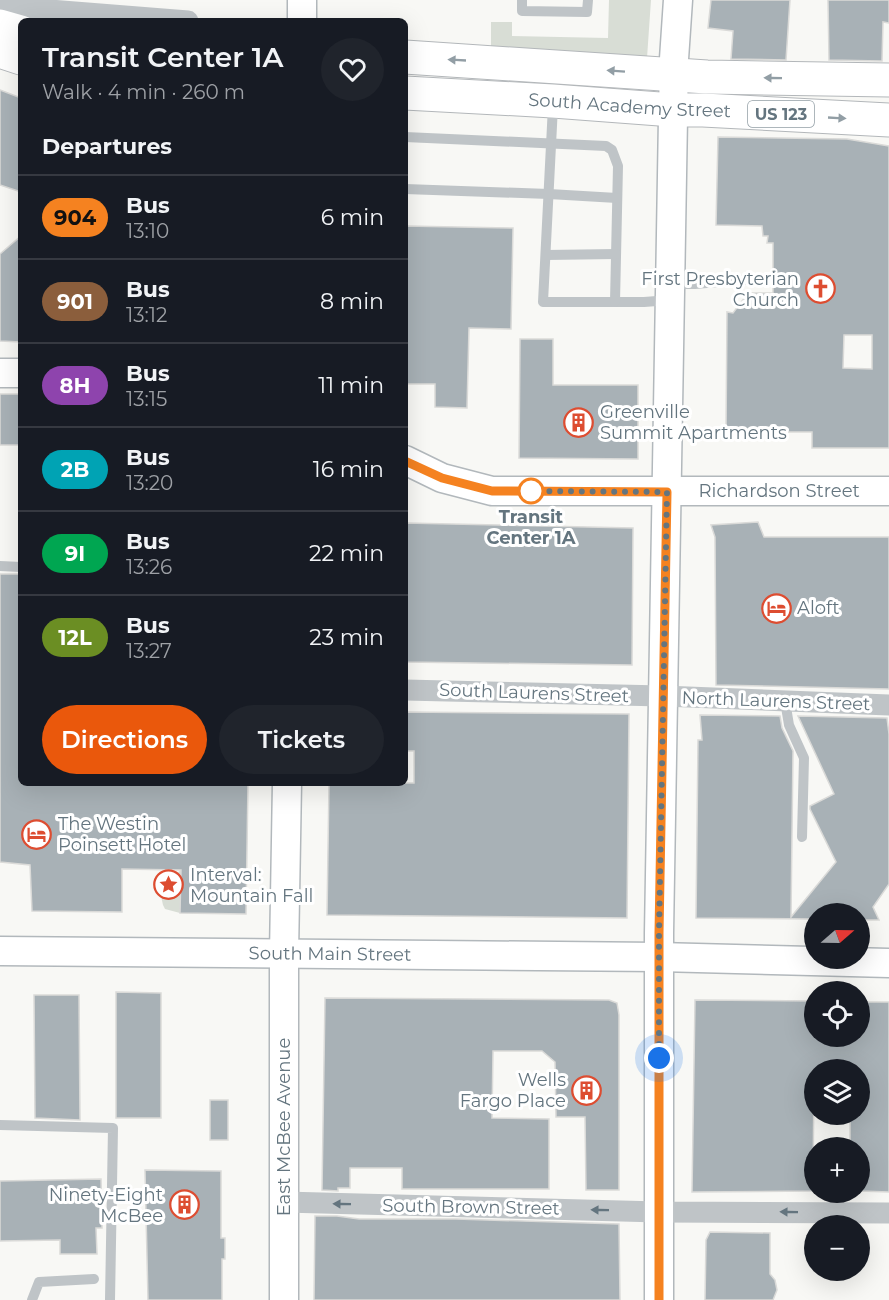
<!DOCTYPE html>
<meta charset="utf-8">
<style>
:root{--surface:#171b24;--page:#20242c;--text:#f1f3f6;--muted:#9ea1a6;--line:#363941;--accent:#ea580c}
body{margin:0;font-family:Montserrat,sans-serif;background:var(--page);color:var(--text);height:100vh;display:flex;flex-direction:column;font-size:22px;white-space:nowrap}
*{box-sizing:border-box;margin:0}
p{font-size:20px;color:var(--muted)}
.icon{flex:none;width:33px;height:33px;fill:none;stroke:currentColor;stroke-width:2;stroke-linecap:round;stroke-linejoin:round}
.map{position:relative;flex:1;overflow:hidden}
.panel{position:absolute;left:18px;top:18px;width:390px;height:768px;display:flex;flex-direction:column;background:var(--surface);border-radius:9px;box-shadow:0 6px 24px #0002}
.panel>*{flex:none}
.badge{padding:0 12px;border-radius:20px;font-size:21px;line-height:39px}
.needle{width:39px;rotate:70deg}
.tools{position:absolute;left:804px;top:903px;display:grid;gap:12px}
.tools a{display:grid;place-items:center;width:66px;height:66px;border-radius:50%;background:var(--surface);box-shadow:0 6px 24px #0002;font-size:30px}
.you{position:absolute;width:30px;height:30px;margin:-15px;border:4px solid #fff;border-radius:50%;background:#1a73e8;box-shadow:0 0 0 9px #1a73e833}
.map>.badge{position:absolute;translate:-50% -50%;box-shadow:0 0 0 3px #fff}
h2{padding:0 24px;font-size:22px;line-height:54px}
.round{display:grid;place-items:center;flex:none;width:63px;height:63px;border-radius:32px;background:var(--page)}
.headline{display:flex;align-items:center;justify-content:space-between;height:102px;padding:0 24px}
h1{font-size:28px;font-weight:600;line-height:45px}
.action{display:flex;gap:12px;margin-top:auto;padding:12px 24px}
.action a{flex:1;height:69px;border-radius:36px;background:var(--accent);color:#fff;font-size:24px;font-weight:600;line-height:69px;text-align:center}
.action a+a{background:var(--page);color:var(--text)}
ul{padding:0;list-style:none}
li{display:flex;align-items:center;gap:18px;height:84px;padding:0 24px;border-top:2px solid var(--line)}
li div{flex:1}
li b{display:block;font-size:22px}
li em{font-style:normal}
li .badge{min-width:66px;font-weight:700;text-align:center}
.map>svg:first-child{display:block}
.green{fill:#d8ddd5}
.building{fill:#a8b1b6;stroke:#dadad8;stroke-width:1.5;fill-rule:evenodd}
.lines{fill:none;stroke-linecap:round;stroke-linejoin:round}
.secondary-casing{stroke:#b2b8bc;stroke-width:31}
.highway-casing{stroke:#b3b7ba;stroke-width:35}
.lane{stroke:#bfc4c7;stroke-width:10}
.street{stroke:#bfc4c7;stroke-width:21}
.secondary{stroke:#fff;stroke-width:28}
.highway{stroke:#fff;stroke-width:33}
.oneway{fill:#929ea5}
.oneway2{fill:#64757f}
.line-casing{stroke:#fff;stroke-width:14}
.line{stroke:#f58220;stroke-width:9}
.walk{stroke:#64757f;stroke-width:6;stroke-dasharray:0 10.8}
.stop-dot{fill:#fff;stroke:#f58220;stroke-width:3}
.labels{text-anchor:middle;dominant-baseline:central;stroke-width:6;stroke-linejoin:round;paint-order:stroke}
.shield{fill:#fff;stroke:#929ea5;stroke-width:1.5}
.shield-label{font-size:16px;font-weight:bold;fill:#64757f}
.street-label{font-size:18px;fill:#64757f;stroke:#fff}
.poi-label{font-size:18px;fill:#64757f;stroke:#fff;text-anchor:start}
.stop-label{font-size:18px;font-weight:bold;fill:#64757f;stroke:#fff}
</style>
<div class="map">
<svg width="889" height="1300" viewBox="0 0 889 1300">
<rect width="100%" height="100%" fill="#f8f8f5"/>
<g class="green">
<path d="M 609,0 L 651,0 L 647,58 L 491,52 L 491,22 L 512,22 L 512,36 L 608,38 Z"/>
<path d="M 181,870 L 180,913 L 165,909 L 163,905 L 161,896 L 164,883 Z"/>
</g>
<g class="building">
<path d="M 711,0 L 790,0 L 786,60 L 731,59 L 733,31 L 708,28 Z"/>
<path d="M 828,0 L 889,0 L 889,23 L 883,22 L 882,61 L 829,60 Z"/>
<path d="M 0,90 L 21,98 L 21,192 L 0,185 Z"/>
<path d="M 718,137 L 847,139 L 889,146 L 889,448 L 812,448 L 812,432 L 726,432 L 727,312 L 733,313 L 748,293 L 773,293 L 773,243 L 767,243 L 768,236 L 763,236 L 762,226 L 716,225 ZM 844,335 L 872,335 L 872,369 L 843,368 Z"/>
<path d="M 405,226 L 513,228 L 511,329 L 469,328 L 467,408 L 435,407 L 435,384 L 405,384 Z"/>
<path d="M 21,236 L 21,342 L 0,341 L 0,254 Z"/>
<path d="M 520,339 L 553,339 L 553,385 L 638,385 L 638,459 L 519,458 Z"/>
<rect x="0" y="394" width="21" height="51"/>
<path d="M 758,522 L 764,537 L 889,537 L 889,689 L 716,685 L 715,537 L 711,525 Z"/>
<path d="M 405,523 L 633,528 L 632,665 L 405,662 Z"/>
<path d="M 0,574 L 21,574 L 21,783 L 248,783 L 246,914 L 180,913 L 181,870 L 122,869 L 122,912 L 32,911 L 30,865 L 0,862 Z"/>
<path d="M 405,712 L 629,714 L 627,918 L 327,915 L 329,783 L 414,783 L 414,751 L 405,751 Z"/>
<path d="M 700,715 L 780,716 L 782,728 L 793,751 L 791,917 L 836,862 L 810,809 L 810,806 L 834,794 L 798,716 L 887,718 L 889,734 L 889,884 L 873,907 L 879,920 L 860,920 L 860,914 L 814,914 L 814,919 L 696,918 L 698,740 L 702,740 Z"/>
<path d="M 116,992 L 161,993 L 161,1118 L 116,1118 Z"/>
<path d="M 34,995 L 79,995 L 80,1120 L 35,1118 Z"/>
<path d="M 325,998 L 609,1000 L 617,1003 L 619,1015 L 619,1190 L 586,1190 L 585,1117 L 556,1117 L 555,1062 L 542,1051 L 493,1051 L 492,1118 L 549,1119 L 549,1189 L 402,1189 L 402,1168 L 350,1168 L 350,1188 L 338,1188 L 338,1191 L 322,1190 Z"/>
<path d="M 695,1000 L 814,1001 L 814,1036 L 860,1036 L 860,1002 L 889,1002 L 889,1192 L 860,1191 L 860,1148 L 850,1148 L 850,1114 L 860,1114 L 860,1070 L 814,1070 L 813,1191 L 692,1192 Z"/>
<rect x="210" y="1100" width="18" height="40"/>
<path d="M 145,1170 L 221,1171 L 221,1238 L 225,1238 L 225,1259 L 222,1259 L 222,1300 L 148,1300 Z"/>
<path d="M 101,1179 L 102,1228 L 96,1228 L 97,1254 L 60,1254 L 60,1240 L 0,1241 L 0,1181 Z"/>
<path d="M 315,1216 L 337,1216 L 359,1219 L 456,1219 L 619,1224 L 620,1300 L 314,1300 Z"/>
<path d="M 710,1232 L 770,1233 L 770,1274 L 775,1280 L 777,1290 L 773,1300 L 705,1300 L 706,1240 Z"/>
</g>
<g class="lines">
<defs>
<g id="secondary">
<path d="M 302,21 L 302,0"/>
<path d="M 0,373 L 21,373"/>
<path id="s1" d="M 405,460 L 442,478 L 492,491 L 889,491"/>
<path id="s2" d="M 0,951 L 659,957 L 889,963"/>
<path d="M 284,1300 L 284,954 L 287,783"/>
<path d="M 659,1300 L 659,933 L 674,59 L 678,0"/>
</g>
<g id="highway">
<path d="M 0,26 L 21,32"/>
<path d="M 0,51 L 21,58"/>
<path d="M 405,57 L 707,77 L 889,80"/>
<path id="s3" d="M 405,93 L 553,101 L 673,110 L 703,110 L 889,120"/>
</g>
</defs>
<use href="#secondary" class="secondary-casing"/>
<use href="#highway" class="highway-casing"/>
<g class="lane">
<path d="M 522,0 L 522,11 L 587,12 L 588,0"/>
<path d="M 553,106 L 543,302 L 644,302 L 670,300"/>
<path d="M 405,137 L 606,146 L 612,150 L 618,166 L 615,302"/>
<path d="M 405,189 L 549,194 L 617,198"/>
<path d="M 546,255 L 616,254"/>
<path d="M 671,284 L 695,284 L 753,279"/>
<path d="M 0,566 L 21,567"/>
<path d="M 785,701 L 789,725 L 804,758 L 802,837"/>
<path d="M 0,1125 L 113,1128 L 110,1300"/>
<path d="M 32,1300 L 39,1282 L 94,1279"/>
</g>
<g class="street">
<path d="M 0,4 L 25,8 L 188,21"/>
<path d="M 405,690 L 663,696 L 889,705"/>
<path d="M 284,1202 L 659,1212 L 889,1213"/>
</g>
<use href="#secondary" class="secondary"/>
<use href="#highway" class="highway"/>
</g>
<defs><path id="oneway-solid" d="M-6-.8H1V-3.2L6.5 0L1 3.2V.8H-6Z" transform="scale(1.5)"/></defs>
<g class="oneway">
<use href="#oneway-solid" transform="translate(457 60) rotate(-177)"/>
<use href="#oneway-solid" transform="translate(616 71) rotate(-176)"/>
<use href="#oneway-solid" transform="translate(773 78) rotate(-179)"/>
<use href="#oneway-solid" transform="translate(837 118) rotate(3)"/>
</g>
<g class="oneway2">
<use href="#oneway-solid" transform="translate(342 1204) rotate(-179)"/>
<use href="#oneway-solid" transform="translate(600 1210) rotate(-179)"/>
<use href="#oneway-solid" transform="translate(789 1212) rotate(-179)"/>
</g>
<g class="lines">
<defs>
<path id="line" d="M 405,461 L 442,478 L 492,491 L 667,492 L 659,933 L 659,1300"/>
</defs>
<use href="#line" class="line-casing"/>
<use href="#line" class="line"/>
<path class="walk" d="M 531,491 L 524,491 L 667,492 L 659,933 L 659,1058"/>
</g>
<defs>
<symbol id="church-ring" viewBox="-11 -11 22 22"><circle r="9.5" fill="#fff" stroke="#dd4d31" stroke-width="1.5"/><path d="M-1.2-6h2.4v3.5h3.3v2.4h-3.3V6h-2.4V-.1h-3.3v-2.4h3.3Z" fill="#dd4d31"/></symbol>
<symbol id="building-ring" viewBox="-11 -11 22 22"><circle r="9.5" fill="#fff" stroke="#dd4d31" stroke-width="1.5"/><path d="M-4-6H4V6H1V3H-1V6H-4ZM-2.5-4.3h1.7v1.8h-1.7ZM.8-4.3h1.7v1.8H.8ZM-2.5-1h1.7V.8h-1.7ZM.8-1h1.7V.8H.8Z" fill="#dd4d31"/></symbol>
<symbol id="hotel-ring" viewBox="-11 -11 22 22"><circle r="9.5" fill="#fff" stroke="#dd4d31" stroke-width="1.5"/><path d="M-6-4.5h1.5V1H6V5H4.5V3h-9V5H-6ZM-4 0a1.8 1.8 0 1 1 3.6 0ZM.5 0V-2.5h3Q6-2.5 6 0Z" fill="#dd4d31"/></symbol>
<symbol id="sight-ring" viewBox="-11 -11 22 22"><circle r="9.5" fill="#fff" stroke="#dd4d31" stroke-width="1.5"/><path d="M0-6L1.8-2.2L6-1.7L2.9 1.2L3.7 5.4L0 3.3L-3.7 5.4L-2.9 1.2L-6-1.7L-1.8-2.2Z" fill="#dd4d31"/></symbol>
</defs>
<g fill-rule="evenodd">
<use href="#church-ring" x="804" y="272" width="33" height="33"/>
<use href="#building-ring" x="562" y="406" width="33" height="33"/>
<use href="#hotel-ring" x="760" y="592" width="33" height="33"/>
<use href="#hotel-ring" x="20" y="818" width="33" height="33"/>
<use href="#sight-ring" x="152" y="868" width="33" height="33"/>
<use href="#building-ring" x="570" y="1074" width="33" height="33"/>
<use href="#building-ring" x="168" y="1188" width="33" height="33"/>
</g>
<circle class="stop-dot" cx="531" cy="491" r="12"/>
<g class="labels">
<rect class="shield" x="748" y="101" width="66" height="26" rx="4.5"/>
<g class="shield-label">
<text x="781" y="114">US 123</text>
</g>
<g class="street-label">
<text stroke="none"><textPath href="#s3" startOffset="225">South Academy Street</textPath></text>
<text stroke="none"><textPath href="#s1" startOffset="380">Richardson Street</textPath></text>
<text transform="translate(534 693) rotate(2)">South Laurens Street</text>
<text transform="translate(776 701) rotate(2)">North Laurens Street</text>
<text stroke="none"><textPath href="#s2" startOffset="330">South Main Street</textPath></text>
<text transform="translate(284 1127) rotate(-90)">East McBee Avenue</text>
<text transform="translate(471 1207) rotate(1)">South Brown Street</text>
</g>
<g class="poi-label">
<text x="799" y="279" text-anchor="end">First Presbyterian<tspan x="799" dy="21">Church</tspan></text>
<text x="600" y="412">Greenville<tspan x="600" dy="21">Summit Apartments</tspan></text>
<text x="797" y="608">Aloft</text>
<text x="58" y="824">The Westin<tspan x="58" dy="21">Poinsett Hotel</tspan></text>
<text x="190" y="875">Interval:<tspan x="190" dy="21">Mountain Fall</tspan></text>
<text x="566" y="1080" text-anchor="end">Wells<tspan x="566" dy="21">Fargo Place</tspan></text>
<text x="163" y="1195" text-anchor="end">Ninety-Eight<tspan x="163" dy="21">McBee</tspan></text>
</g>
<g class="stop-label">
<text x="531" y="517">Transit<tspan x="531" dy="21">Center 1A</tspan></text>
</g>
</g>
</svg>
<div class="tools">
<a><svg class="needle" viewBox="-14 -14 28 28"><path d="M0-13l5 13h-10z" fill="#e53935"/><path d="M0 13l5-13h-10z" fill="#9ea1a6"/></svg></a>
<a><svg class="icon" aria-label="locate" viewBox="0 0 24 24"><circle cx="12" cy="12" r="6"/><path d="M12 2v4M12 18v4M2 12h4M18 12h4"/></svg></a>
<a><svg class="icon" aria-label="layers" viewBox="0 0 24 24"><path d="M12 4l9 5-9 5-9-5zM3 14l9 5 9-5"/></svg></a>
<a>+</a>
<a>−</a>
</div>
<div class="you" style="left:659px;top:1058px"></div>
<section class="panel">
<div class="headline"><div><h1>Transit Center 1A</h1><p>Walk · 4 min · 260 m</p></div><a class="round"><svg class="icon" aria-label="heart" viewBox="0 0 24 24"><path d="M12 20l-8-8c-3-5 5-10 8-4 3-6 11-1 8 4z"/></svg></a></div>
<h2>Departures</h2>
<ul>
<li><span class="badge" style="background:#f58220;color:#111">904</span><div><b>Bus</b><p>13:10</p></div><em>6 min</em></li>
<li><span class="badge" style="background:#8b5e3c;color:#fff">901</span><div><b>Bus</b><p>13:12</p></div><em>8 min</em></li>
<li><span class="badge" style="background:#8e44ad;color:#fff">8H</span><div><b>Bus</b><p>13:15</p></div><em>11 min</em></li>
<li><span class="badge" style="background:#00a3b4;color:#fff">2B</span><div><b>Bus</b><p>13:20</p></div><em>16 min</em></li>
<li><span class="badge" style="background:#00a651;color:#fff">9I</span><div><b>Bus</b><p>13:26</p></div><em>22 min</em></li>
<li><span class="badge" style="background:#6b8e23;color:#fff">12L</span><div><b>Bus</b><p>13:27</p></div><em>23 min</em></li>
</ul>
<div class="action"><a>Directions</a><a>Tickets</a></div>
</section>
</div>
